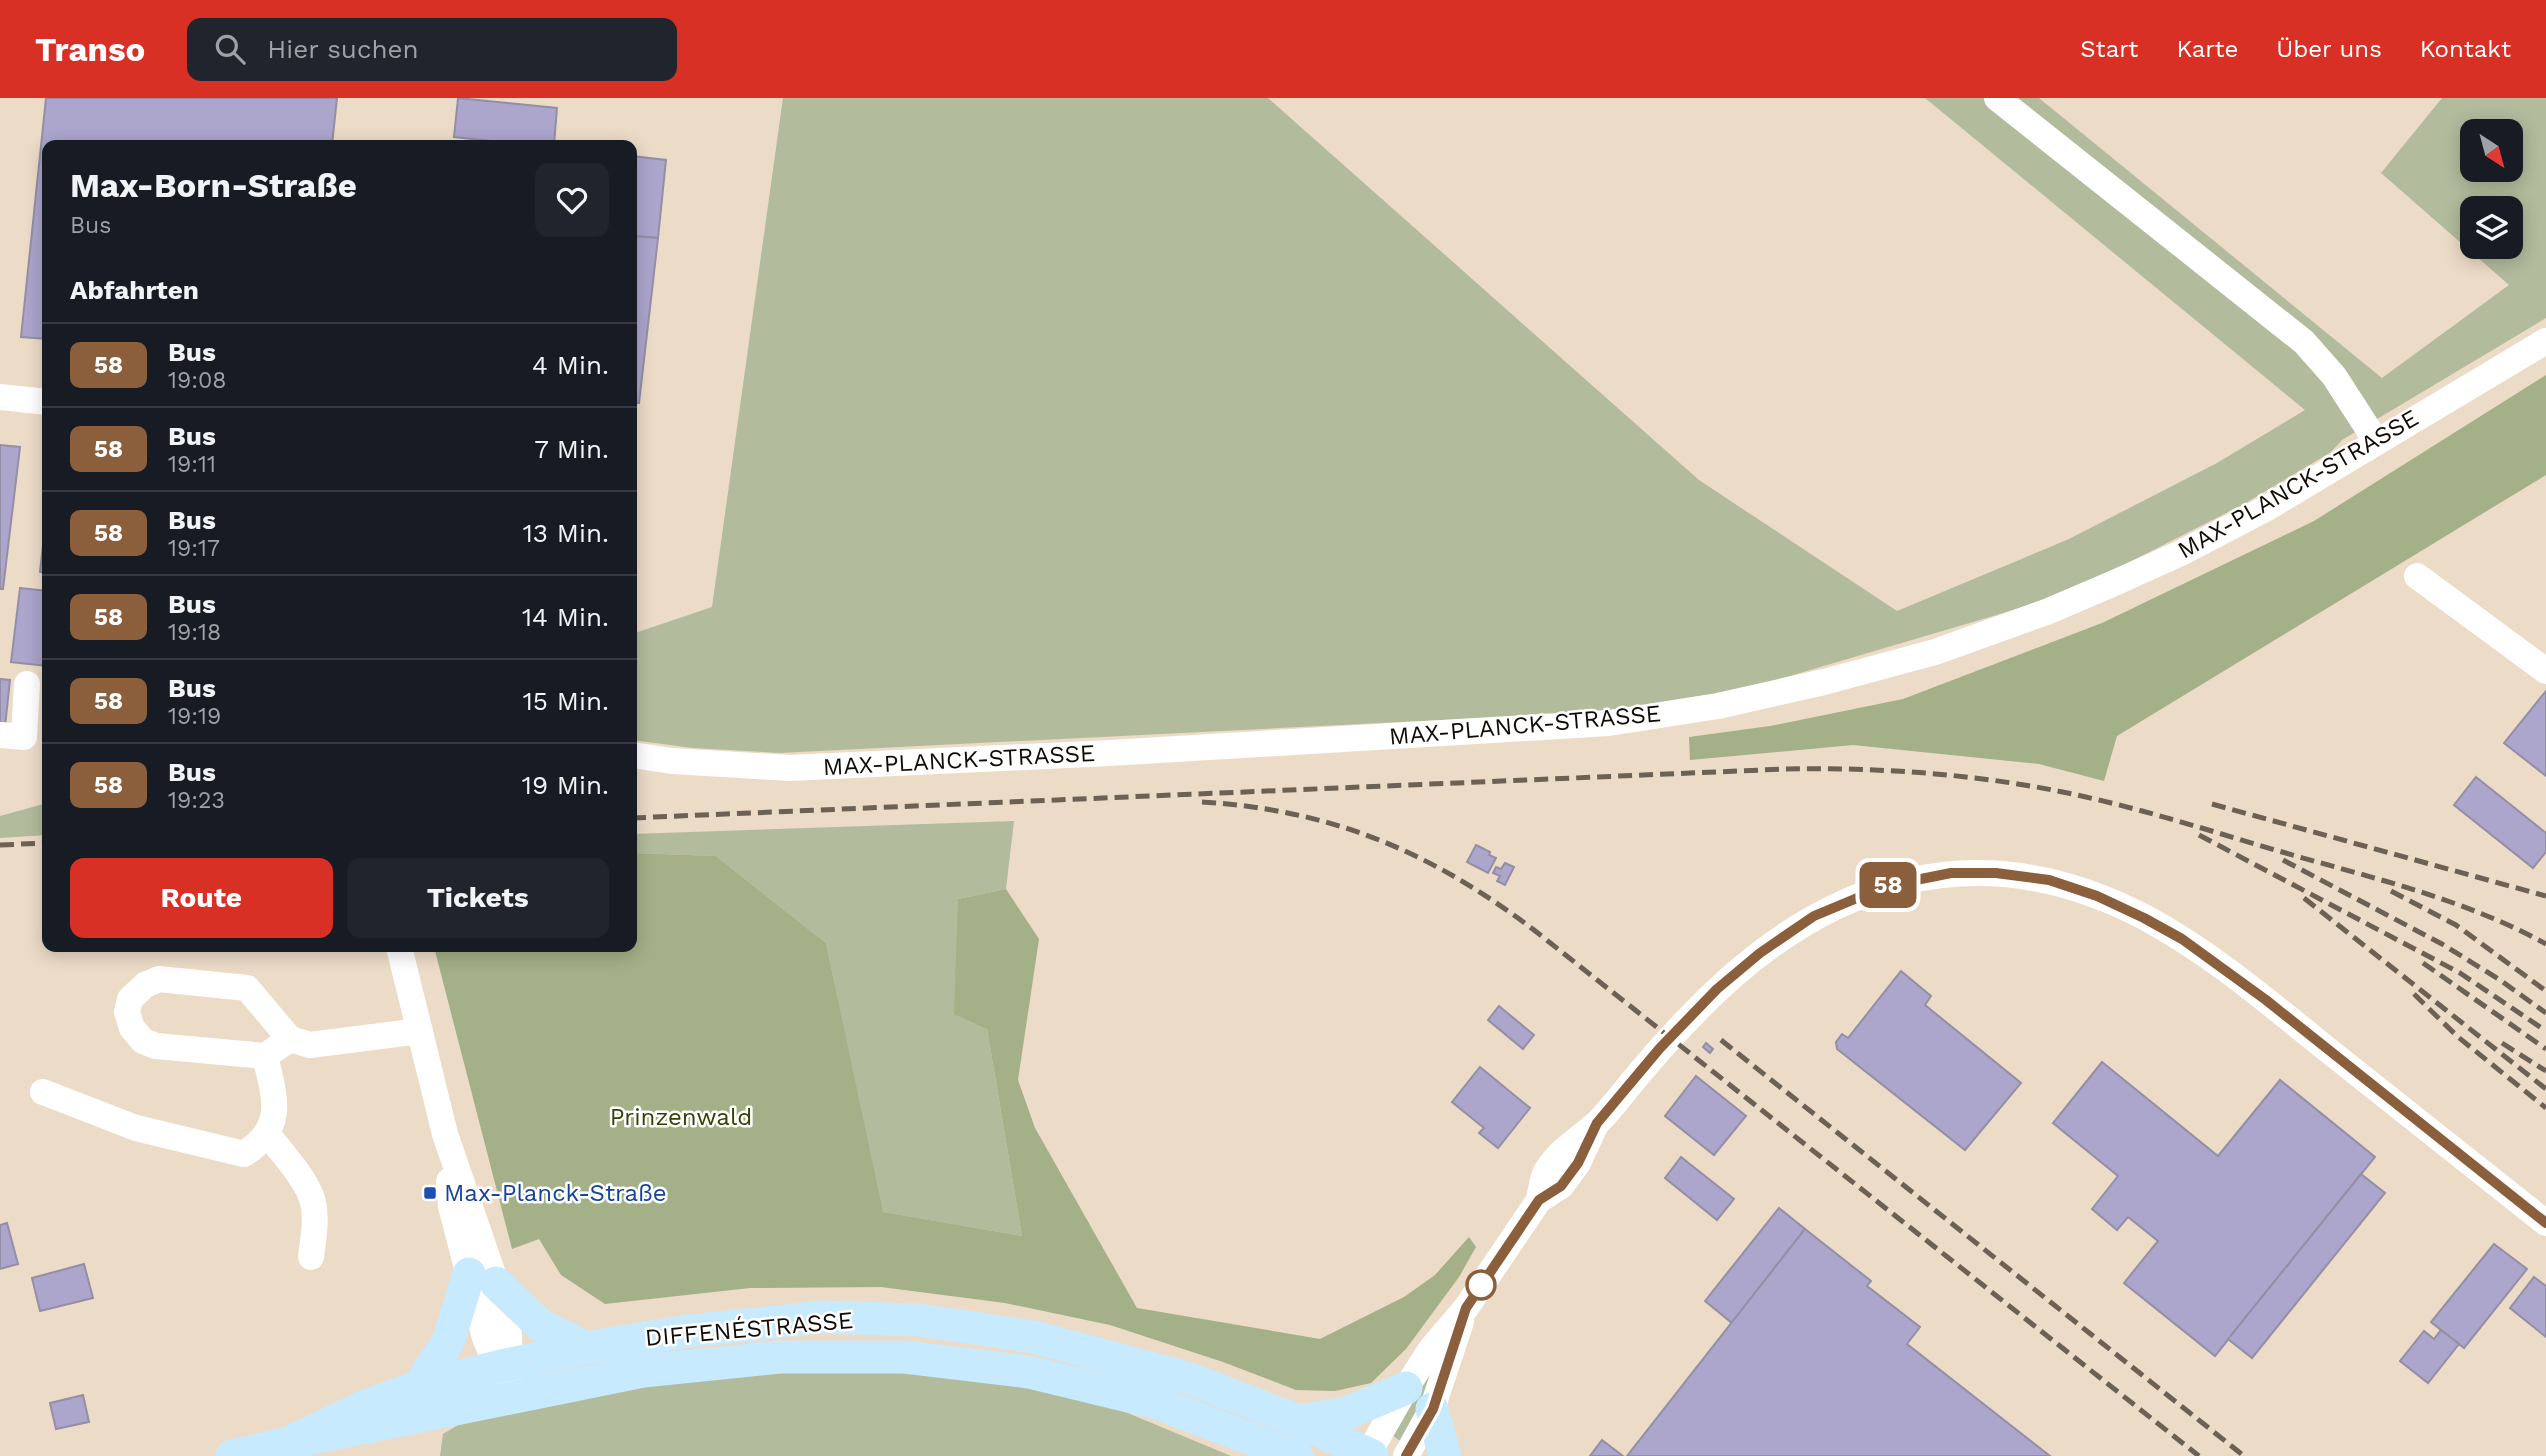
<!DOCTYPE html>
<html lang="de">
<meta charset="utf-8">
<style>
:root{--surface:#171b24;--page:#20242c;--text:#f1f3f6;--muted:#9ea1a6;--line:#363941;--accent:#d93025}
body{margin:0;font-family:"Work Sans",sans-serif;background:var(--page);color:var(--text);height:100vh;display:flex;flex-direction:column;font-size:26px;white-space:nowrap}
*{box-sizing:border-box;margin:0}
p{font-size:23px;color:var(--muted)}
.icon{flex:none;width:38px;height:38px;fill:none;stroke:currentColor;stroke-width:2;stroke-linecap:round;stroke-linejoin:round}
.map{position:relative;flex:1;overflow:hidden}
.drawer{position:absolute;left:42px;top:42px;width:595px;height:812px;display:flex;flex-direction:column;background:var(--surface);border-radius:14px;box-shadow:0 4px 18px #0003}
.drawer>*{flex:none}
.badge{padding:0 14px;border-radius:10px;font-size:24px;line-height:46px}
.needle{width:46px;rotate:144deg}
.tools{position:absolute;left:2460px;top:21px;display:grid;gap:14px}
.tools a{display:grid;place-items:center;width:63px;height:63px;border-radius:14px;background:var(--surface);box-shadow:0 4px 18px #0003;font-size:35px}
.map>.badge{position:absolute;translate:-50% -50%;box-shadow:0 0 0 4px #fff}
h2{padding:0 28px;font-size:26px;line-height:63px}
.round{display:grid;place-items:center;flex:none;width:74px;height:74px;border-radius:14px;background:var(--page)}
.headline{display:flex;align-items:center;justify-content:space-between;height:119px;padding:0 28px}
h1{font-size:33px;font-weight:700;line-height:52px}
.primary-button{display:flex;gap:14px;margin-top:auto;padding:14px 28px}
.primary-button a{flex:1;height:80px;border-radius:14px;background:var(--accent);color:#fff;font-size:28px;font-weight:700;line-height:80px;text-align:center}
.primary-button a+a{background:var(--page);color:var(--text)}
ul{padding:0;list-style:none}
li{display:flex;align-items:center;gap:21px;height:84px;padding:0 28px;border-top:2px solid var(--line)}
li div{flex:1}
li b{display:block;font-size:26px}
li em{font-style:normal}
li .badge{min-width:77px;font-weight:700;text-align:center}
header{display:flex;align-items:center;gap:42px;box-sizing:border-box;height:98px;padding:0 35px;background:var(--accent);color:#fff}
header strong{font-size:33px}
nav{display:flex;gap:38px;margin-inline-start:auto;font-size:24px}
.search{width:490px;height:63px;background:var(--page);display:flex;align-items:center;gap:18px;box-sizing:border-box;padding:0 24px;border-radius:14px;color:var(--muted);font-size:26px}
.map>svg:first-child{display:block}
.green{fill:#b2bb9c;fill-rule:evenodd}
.forest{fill:#a4b087}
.building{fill:#aca5cc;stroke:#938fa5;stroke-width:2}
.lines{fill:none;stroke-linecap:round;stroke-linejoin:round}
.minor{stroke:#fff;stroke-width:26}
.major{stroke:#c7eafe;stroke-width:33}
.rail{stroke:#6c6155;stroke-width:5;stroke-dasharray:14 7;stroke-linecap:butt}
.line-casing{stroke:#fff;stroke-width:16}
.line{stroke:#8b5e3c;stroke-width:10}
.transit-dot{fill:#1a4fb4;stroke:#fff;stroke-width:2.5}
.stop-dot{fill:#fff;stroke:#8b5e3c;stroke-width:3.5}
.labels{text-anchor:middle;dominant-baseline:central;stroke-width:5;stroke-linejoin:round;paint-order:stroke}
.street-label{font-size:24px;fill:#110b05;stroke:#fff}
.park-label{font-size:24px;fill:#354200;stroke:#fff}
.transit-label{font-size:24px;fill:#164399;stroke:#fff;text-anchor:start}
</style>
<header>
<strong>Transo</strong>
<div class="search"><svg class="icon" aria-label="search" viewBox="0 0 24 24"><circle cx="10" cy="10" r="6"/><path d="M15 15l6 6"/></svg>Hier suchen</div>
<nav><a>Start</a><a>Karte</a><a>Über uns</a><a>Kontakt</a></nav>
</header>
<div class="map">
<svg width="2546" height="1358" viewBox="0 0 2546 1358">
<rect width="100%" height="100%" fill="#ecdbc7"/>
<g class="green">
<path d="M 783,0 L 1268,0 L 1699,382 L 1897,513 L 2069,441 L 2217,365 L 2305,312 L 1925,0 L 2039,0 L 2382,280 L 2509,187 L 2381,75 L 2442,0 L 2546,0 L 2546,220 L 2342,342 L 2331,354 L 2244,406 L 2122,468 L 2027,508 L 1749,590 L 1636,609 L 1581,615 L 780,655 L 693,650 L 632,642 L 632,536 L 712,509 ZM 2473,33 L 2511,33 L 2511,72 L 2473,72 ZM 2473,110 L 2511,110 L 2511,149 L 2473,149 Z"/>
<path d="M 47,705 L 47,737 L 0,740 L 0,718 Z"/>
<path d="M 1014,723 L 1006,791 L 958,801 L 987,931 L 1022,1138 L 882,1114 L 826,845 L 716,758 L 632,755 L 632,736 Z"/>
<path d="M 896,1270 L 1082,1296 L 1231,1358 L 440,1358 L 443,1336 L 468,1321 L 600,1294 L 739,1275 Z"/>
<path d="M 1433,1273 L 1424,1301 L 1402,1344 L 1390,1336 L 1412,1294 Z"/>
</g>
<g class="forest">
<path d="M 2546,277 L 2546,377 L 2117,638 L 2104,683 L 2039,666 L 1853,647 L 1690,662 L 1689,639 L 1770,628 L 1903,601 L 2102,525 L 2314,423 Z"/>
<path d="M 632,755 L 716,758 L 826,845 L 883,1114 L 1022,1138 L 987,931 L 954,916 L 958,801 L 1006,791 L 1039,841 L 1018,982 L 1035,1030 L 1137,1210 L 1320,1241 L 1404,1199 L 1435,1177 L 1469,1139 L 1476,1149 L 1459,1179 L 1406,1251 L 1371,1285 L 1335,1293 L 1296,1292 L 1223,1264 L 1110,1227 L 1005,1205 L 881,1189 L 750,1190 L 605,1206 L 561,1177 L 539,1141 L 512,1151 L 434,849 L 632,849 Z"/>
</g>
<g class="building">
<path d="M 46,0 L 337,0 L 332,47 L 47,47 L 47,241 L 21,239 Z"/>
<path d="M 458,0 L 557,10 L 554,47 L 528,47 L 454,39 Z"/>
<path d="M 632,58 L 666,62 L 658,140 L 632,138 Z"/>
<path d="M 632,138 L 658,140 L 639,305 L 632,304 Z"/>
<path d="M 0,347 L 20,349 L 3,491 L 0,491 Z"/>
<path d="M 47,411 L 47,475 L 40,474 Z"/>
<path d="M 20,490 L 47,493 L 47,568 L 11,564 Z"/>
<path d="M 0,581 L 10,582 L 5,629 L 0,628 Z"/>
<path d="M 2546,593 L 2546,678 L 2504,645 Z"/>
<path d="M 2476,679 L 2546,735 L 2546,754 L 2533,770 L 2454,707 Z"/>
<path d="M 1476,747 L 1490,754 L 1489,757 L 1496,760 L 1488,775 L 1467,764 Z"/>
<path d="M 1505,765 L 1514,769 L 1505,787 L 1497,783 L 1500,778 L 1493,775 L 1496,769 L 1501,771 Z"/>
<path d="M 1901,873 L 1931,898 L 1925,907 L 2021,985 L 1965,1052 L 1837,951 L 1836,944 L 1842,936 L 1848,940 Z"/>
<path d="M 1499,908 L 1534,937 L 1523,951 L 1488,922 Z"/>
<path d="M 1706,945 L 1713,951 L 1710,955 L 1703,949 Z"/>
<path d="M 2102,964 L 2218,1058 L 2280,982 L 2375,1059 L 2215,1258 L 2124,1185 L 2158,1143 L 2128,1119 L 2117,1132 L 2092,1111 L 2118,1078 L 2053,1025 Z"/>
<path d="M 1480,969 L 1530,1010 L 1498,1050 L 1479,1035 L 1484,1030 L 1452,1004 Z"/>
<path d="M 1696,978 L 1746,1018 L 1714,1057 L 1665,1018 Z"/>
<path d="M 1681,1059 L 1734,1101 L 1717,1122 L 1665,1080 Z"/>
<path d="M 2361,1076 L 2385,1095 L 2252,1260 L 2228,1241 Z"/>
<path d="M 1779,1110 L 1805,1131 L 1732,1225 L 1705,1203 Z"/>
<path d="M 7,1125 L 18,1166 L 0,1171 L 0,1127 Z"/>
<path d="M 1805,1131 L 1871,1183 L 1867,1188 L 1920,1229 L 1907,1246 L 2050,1358 L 1627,1358 Z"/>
<path d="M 2494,1146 L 2527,1171 L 2464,1250 L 2431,1224 Z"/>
<path d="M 84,1166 L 93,1200 L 40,1213 L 32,1180 Z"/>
<path d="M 2534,1179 L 2546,1188 L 2546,1239 L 2510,1210 Z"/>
<path d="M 2441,1232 L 2459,1246 L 2428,1285 L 2400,1263 L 2424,1233 L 2434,1241 Z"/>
<path d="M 83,1297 L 89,1324 L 56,1331 L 50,1305 Z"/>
<path d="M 1602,1342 L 1623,1358 L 1590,1358 Z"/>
</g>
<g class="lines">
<g class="minor">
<path d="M 1997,0 L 2304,244 L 2334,278 L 2376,343"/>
<path d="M 0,299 L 47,304"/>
<path d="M 2417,478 L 2546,573"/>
<path d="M 0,637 L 24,639 L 27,586"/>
<path d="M 632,657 L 672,663 L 790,670 L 1110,655 L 1609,625 L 1718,608 L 1824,584 L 1935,554 L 2049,513 L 2112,486 L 2181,455 L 2267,410 L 2546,243"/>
<path d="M 399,849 L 445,1036 L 496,1185 L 509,1236 L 510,1283"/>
<path d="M 290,941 L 265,958 L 156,948 L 143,943 L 132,930 L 127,914 L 130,901 L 145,887 L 159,881 L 247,890 L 290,941 L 310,947 L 420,933"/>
<path d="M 43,994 L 136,1030 L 244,1056 C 286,1029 275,1000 265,958"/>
<path d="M 267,1035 C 282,1056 306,1079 313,1104 C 317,1122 313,1142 311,1159"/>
<path d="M 449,1083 L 451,1108 L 485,1240 L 504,1284"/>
<path d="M 1539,1102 C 1541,1092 1542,1080 1547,1072 C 1560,1051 1580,1041 1597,1025 C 1612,1011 1624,993 1638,977 C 1657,954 1676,933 1697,912 C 1825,781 1977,731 2146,820 C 2211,855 2267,903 2324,949 C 2398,1007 2472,1066 2546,1125"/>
<path d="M 1367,1358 L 1406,1290 L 1431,1251 L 1466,1210 L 1539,1102 L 1561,1088 L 1578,1065 L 1595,1028"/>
<path d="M 1406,1358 L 1432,1311 L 1461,1224"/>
</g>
<g class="major">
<path d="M 496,1185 L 539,1226 L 586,1250"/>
<path d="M 418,1289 L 448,1244 L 469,1176"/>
<path d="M 1432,1311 L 1445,1358"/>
<path d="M 1299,1323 L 1347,1315 L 1406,1290"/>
<path d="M 288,1345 L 365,1308 L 418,1289 L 497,1269 L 586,1250 L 688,1233 L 822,1219 L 920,1222 L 1034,1239 L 1190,1281 L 1299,1323 L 1372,1358"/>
<path d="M 232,1358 L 288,1345 L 643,1273 L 780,1259 L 905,1259 L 1029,1274 L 1157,1305 L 1297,1358"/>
</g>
<g class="rail">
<path d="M 1202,704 C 1333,712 1431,754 1534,832 L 2199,1358"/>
<path d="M 2212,706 L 2546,798"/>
<path d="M 632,720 L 1785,671 C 1885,669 1989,677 2086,699 C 2157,715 2226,738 2296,758 C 2381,782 2468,803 2546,846"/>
<path d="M 2199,737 L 2460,875 L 2546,933"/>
<path d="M 0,747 L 47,745"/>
<path d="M 2283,762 L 2442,846 L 2500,882 L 2546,915"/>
<path d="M 2391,793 L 2456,827 L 2546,893"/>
<path d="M 2304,800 L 2546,991"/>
<path d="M 2423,865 L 2546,951"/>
<path d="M 2414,896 L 2458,939 L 2546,1010"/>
<path d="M 1721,942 L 2244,1358"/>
<path d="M 2502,945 L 2546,973"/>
</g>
</g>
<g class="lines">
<defs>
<path id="line" d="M 1406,1358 L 1433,1311 L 1466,1210 L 1539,1102 L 1561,1088 L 1578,1065 L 1597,1025 L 1660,950 L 1717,891 L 1760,855 L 1814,818 L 1886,788 L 1951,775 L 1996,775 L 2049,782 L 2097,798 L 2144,820 L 2182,841 L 2266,902 L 2546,1125"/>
</defs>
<use href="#line" class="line-casing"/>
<use href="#line" class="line"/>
</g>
<rect class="transit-dot" x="423" y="1088" width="14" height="14" rx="3.5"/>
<circle class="stop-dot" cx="1481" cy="1187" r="14"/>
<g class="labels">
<g class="street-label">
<text transform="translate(2298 386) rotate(-30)">MAX-PLANCK-STRASSE</text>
<text transform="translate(1525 627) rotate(-5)">MAX-PLANCK-STRASSE</text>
<text transform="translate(959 662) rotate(-3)">MAX-PLANCK-STRASSE</text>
<text transform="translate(749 1231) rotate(-5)">DIFFENÉSTRASSE</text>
</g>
<g class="park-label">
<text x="681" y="1019">Prinzenwald</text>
</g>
<g class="transit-label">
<text x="444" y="1095">Max-Planck-Straße</text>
</g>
</g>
</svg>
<div class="tools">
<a><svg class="needle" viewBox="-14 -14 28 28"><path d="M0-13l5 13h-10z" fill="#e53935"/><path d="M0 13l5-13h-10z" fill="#9ea1a6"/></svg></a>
<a><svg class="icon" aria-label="layers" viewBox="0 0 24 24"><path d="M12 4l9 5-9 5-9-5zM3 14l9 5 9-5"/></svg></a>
</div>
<b class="badge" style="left:1888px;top:787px;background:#8b5e3c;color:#fff">58</b>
<section class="drawer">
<div class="headline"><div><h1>Max-Born-Straße</h1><p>Bus</p></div><a class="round"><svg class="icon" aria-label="heart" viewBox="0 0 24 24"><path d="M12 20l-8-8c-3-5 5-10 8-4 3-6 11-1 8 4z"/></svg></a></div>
<h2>Abfahrten</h2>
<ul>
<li><span class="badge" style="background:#8b5e3c;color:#fff">58</span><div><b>Bus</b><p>19:08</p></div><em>4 Min.</em></li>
<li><span class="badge" style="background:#8b5e3c;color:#fff">58</span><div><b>Bus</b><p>19:11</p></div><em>7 Min.</em></li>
<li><span class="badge" style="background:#8b5e3c;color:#fff">58</span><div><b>Bus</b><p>19:17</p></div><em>13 Min.</em></li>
<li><span class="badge" style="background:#8b5e3c;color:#fff">58</span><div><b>Bus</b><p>19:18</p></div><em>14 Min.</em></li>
<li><span class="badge" style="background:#8b5e3c;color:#fff">58</span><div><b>Bus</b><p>19:19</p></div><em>15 Min.</em></li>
<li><span class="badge" style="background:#8b5e3c;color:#fff">58</span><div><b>Bus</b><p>19:23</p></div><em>19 Min.</em></li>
</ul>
<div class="primary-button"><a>Route</a><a>Tickets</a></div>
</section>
</div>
